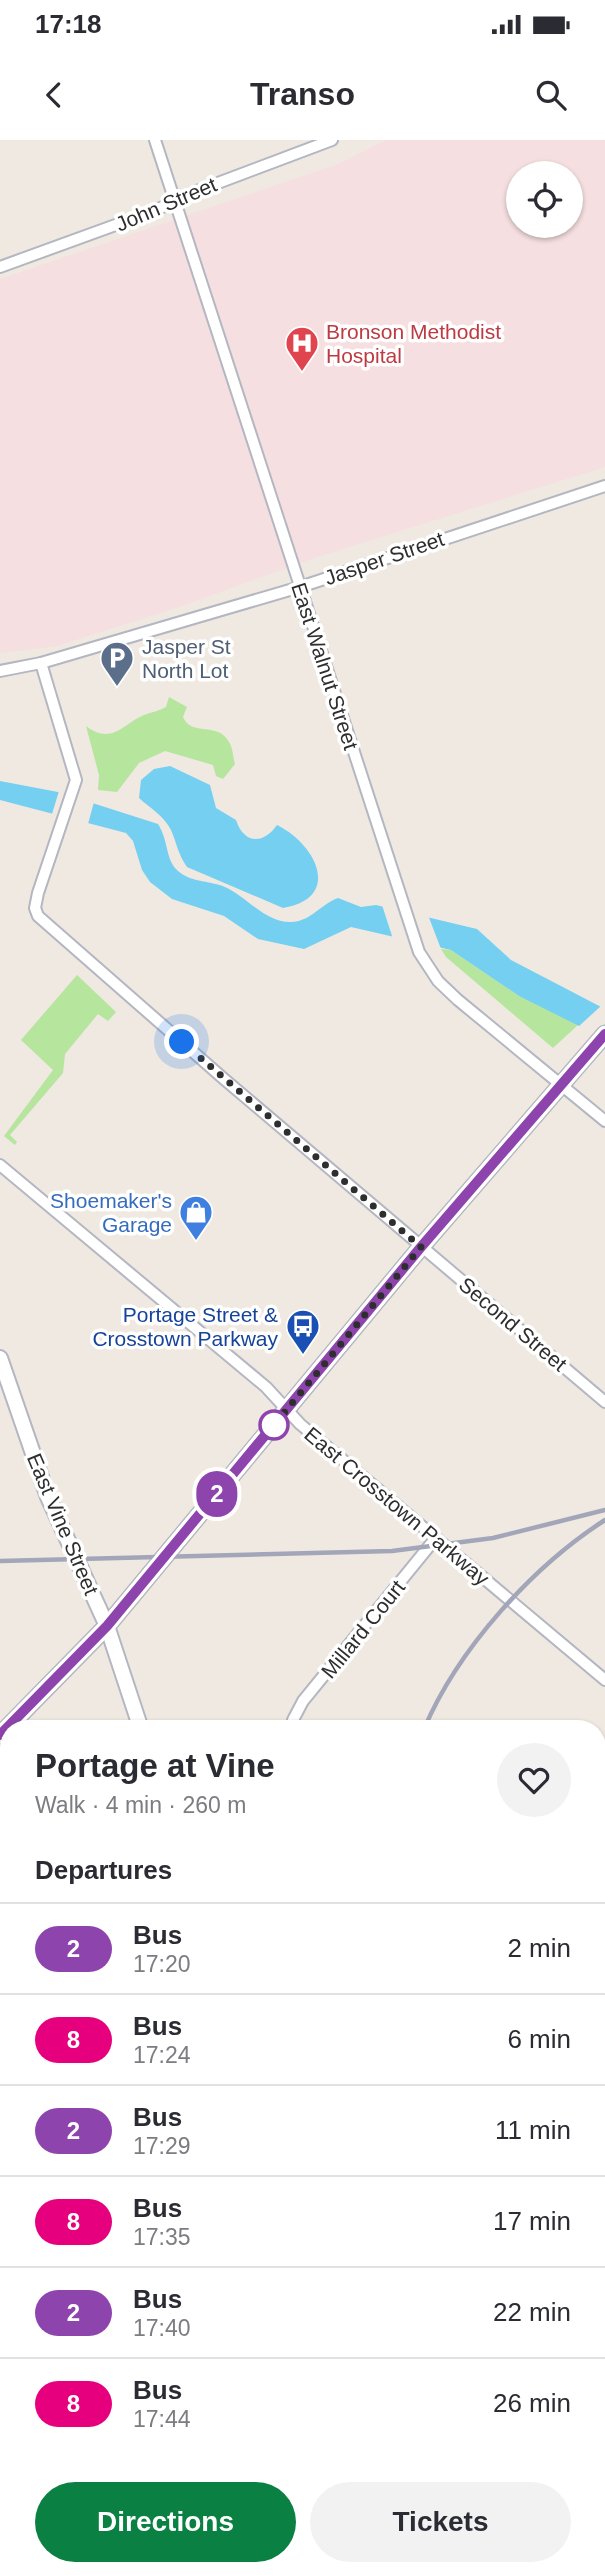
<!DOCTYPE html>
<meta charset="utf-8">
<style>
:root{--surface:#fff;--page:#f2f2f3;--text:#2b2b33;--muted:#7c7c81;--line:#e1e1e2;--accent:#0b8043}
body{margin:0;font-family:Arial,sans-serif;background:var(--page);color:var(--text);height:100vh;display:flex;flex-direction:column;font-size:26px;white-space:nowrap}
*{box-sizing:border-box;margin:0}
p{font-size:23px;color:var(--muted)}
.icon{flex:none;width:38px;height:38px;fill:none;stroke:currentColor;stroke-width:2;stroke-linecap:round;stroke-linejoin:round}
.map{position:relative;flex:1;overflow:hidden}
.side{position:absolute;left:0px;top:1580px;width:606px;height:856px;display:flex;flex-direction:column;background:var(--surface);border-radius:28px 28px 0 0;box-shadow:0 2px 5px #0004}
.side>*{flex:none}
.badge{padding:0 14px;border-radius:23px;font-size:24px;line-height:46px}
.tools{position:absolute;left:506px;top:21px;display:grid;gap:14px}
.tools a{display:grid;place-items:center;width:77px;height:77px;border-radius:50%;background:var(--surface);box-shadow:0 2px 5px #0004;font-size:35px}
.you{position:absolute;width:35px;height:35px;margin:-18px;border:5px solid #fff;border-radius:50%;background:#1a73e8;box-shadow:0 0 0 10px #1a73e833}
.map>.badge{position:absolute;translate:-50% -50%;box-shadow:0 0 0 4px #fff}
h2{padding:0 35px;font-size:26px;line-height:63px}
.round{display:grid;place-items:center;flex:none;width:74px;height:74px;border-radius:37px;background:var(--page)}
.headline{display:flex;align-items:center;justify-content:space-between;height:119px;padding:0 35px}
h1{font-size:33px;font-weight:800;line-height:52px}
.cta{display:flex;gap:14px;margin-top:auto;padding:14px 35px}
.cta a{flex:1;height:80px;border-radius:42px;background:var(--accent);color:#fff;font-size:28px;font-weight:800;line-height:80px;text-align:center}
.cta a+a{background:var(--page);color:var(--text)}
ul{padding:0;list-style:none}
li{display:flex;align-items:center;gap:21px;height:91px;padding:0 35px;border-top:2px solid var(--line)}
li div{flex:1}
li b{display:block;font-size:26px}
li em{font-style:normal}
li .badge{min-width:77px;font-weight:700;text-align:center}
.status{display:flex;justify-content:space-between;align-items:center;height:49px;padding:0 35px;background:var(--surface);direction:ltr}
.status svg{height:19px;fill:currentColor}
header{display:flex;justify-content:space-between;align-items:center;height:91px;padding:0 35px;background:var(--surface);font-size:32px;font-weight:800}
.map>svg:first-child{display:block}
.education{fill:#f0e6d1}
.medical{fill:#f5dfe0;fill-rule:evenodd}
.green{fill:#b6e59e}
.water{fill:#75cff0}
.pier{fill:#efe9e1}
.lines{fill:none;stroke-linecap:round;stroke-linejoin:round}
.minor-casing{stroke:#b4b7c1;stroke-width:14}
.tertiary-casing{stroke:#b4b7c1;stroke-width:18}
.secondary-casing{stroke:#b4b7c1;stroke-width:19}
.minor{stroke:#fff;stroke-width:10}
.tertiary{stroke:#fff;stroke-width:14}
.secondary{stroke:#fff;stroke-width:16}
.rail{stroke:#a3a6b8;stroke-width:4.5}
.line-casing{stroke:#fff;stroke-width:16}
.line{stroke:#8e44ad;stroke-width:10}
.walk{stroke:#2e2e2e;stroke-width:7;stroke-dasharray:0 12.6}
.stop-dot{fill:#fff;stroke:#8e44ad;stroke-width:3.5}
.labels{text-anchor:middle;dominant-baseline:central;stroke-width:7;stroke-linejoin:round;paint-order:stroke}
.street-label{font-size:21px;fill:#2e2e2e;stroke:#fff}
.health-label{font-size:21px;fill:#be3a42;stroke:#fff;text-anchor:start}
.service-label{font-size:21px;fill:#4e5e75;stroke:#fff;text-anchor:start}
.shop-label{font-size:21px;fill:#366cbe;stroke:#fff;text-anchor:end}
.transit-label{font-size:21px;fill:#164399;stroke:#fff;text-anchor:end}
</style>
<div class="status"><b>17:18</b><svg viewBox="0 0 49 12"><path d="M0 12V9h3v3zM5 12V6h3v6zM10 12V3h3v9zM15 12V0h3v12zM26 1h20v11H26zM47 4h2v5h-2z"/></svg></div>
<header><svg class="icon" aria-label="back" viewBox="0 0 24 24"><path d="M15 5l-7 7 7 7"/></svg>Transo<svg class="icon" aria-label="search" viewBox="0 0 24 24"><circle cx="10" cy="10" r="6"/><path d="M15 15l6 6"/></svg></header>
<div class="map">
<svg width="605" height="2435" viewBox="0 0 605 2435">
<rect width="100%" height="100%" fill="#efe9e1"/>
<path class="education" d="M 9,2250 L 9,2427 L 128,2427 L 130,2435 L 0,2435 L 0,2252 Z"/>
<path class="medical" d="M 386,0 L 605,0 L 605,327 L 311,419 L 182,466 L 57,506 L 0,513 L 0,139 L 338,24 ZM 518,33 L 570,33 L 570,86 L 518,86 Z"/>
<g class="green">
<path d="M 169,557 L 187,567 L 183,577 C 191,597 218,581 229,602 C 233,608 233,618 235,624 L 223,639 L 216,636 L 213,625 L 165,611 L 139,623 L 117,652 L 98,650 L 99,635 L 86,586 C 112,606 124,583 144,575 C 152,572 159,571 166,567 Z"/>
<path d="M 441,809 L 451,810 L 519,856 L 579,884 L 553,908 L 446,817 Z"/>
<path d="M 77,835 L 116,872 L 108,881 L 98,874 L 65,914 L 63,933 L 10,995 L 17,1002 L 15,1005 L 4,996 L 53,930 L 21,900 Z"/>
</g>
<g class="water">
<path d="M 170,626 L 210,645 L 216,668 L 236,680 C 244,704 263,705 277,685 C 316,704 343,758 283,768 L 187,727 C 178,714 177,704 171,690 C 164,676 150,668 139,658 L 141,640 L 154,629 Z"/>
<path d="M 0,641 L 58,652 L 158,684 C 168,700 166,717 175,728 C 188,743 209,740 225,747 C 247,757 266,783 291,782 C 310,782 321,764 338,758 L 361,767 L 376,765 L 477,789 L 511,820 L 605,869 L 605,899 L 519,856 L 451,810 L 351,787 L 304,809 L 258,799 L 224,776 L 172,759 L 150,742 L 142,730 L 133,701 L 126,693 L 0,660 Z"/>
</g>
<g class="pier">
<path d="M 59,651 L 94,662 L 88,684 L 52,674 Z"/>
<path d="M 382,765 L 428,775 L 441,809 L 393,799 Z"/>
<path d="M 602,865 L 605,867 L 605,902 L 578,887 Z"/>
</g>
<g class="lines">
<defs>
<g id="minor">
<path d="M 155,0 L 419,812 L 438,841 L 458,860 L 605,981"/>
<path d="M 0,127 L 154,71 L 194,52 L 332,0"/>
<path d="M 41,523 L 76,640 L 38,753 L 35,768 L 38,776 L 224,939 L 605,1262"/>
<path d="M 0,531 L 41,523 L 300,447 L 605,346"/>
<path d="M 0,1025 L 266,1247 L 300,1284 L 605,1540"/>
<path d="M 294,1589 L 293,1580 L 303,1561 L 435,1399"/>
<path d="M 597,1633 L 605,1623"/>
<path d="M 0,1963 L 9,1991"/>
<path d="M 0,2046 L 9,2043"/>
<path d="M 597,2113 L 605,2111"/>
<path d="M 597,2234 L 605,2251"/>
<path d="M 147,2427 L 150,2435"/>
</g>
<g id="tertiary">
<path d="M 0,1218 L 48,1357 L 107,1486 L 141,1589"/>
<path d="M 402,2427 L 404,2435"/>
</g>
<path id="secondary" d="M 0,1595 L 107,1486 L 421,1107 L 605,894"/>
</defs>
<use href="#minor" class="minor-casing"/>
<use href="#tertiary" class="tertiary-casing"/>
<use href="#secondary" class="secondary-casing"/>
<use href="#minor" class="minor"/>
<use href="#tertiary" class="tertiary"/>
<use href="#secondary" class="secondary"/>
<g class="rail">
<path d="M 0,1421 L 392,1411 L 493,1398 L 605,1370"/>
<path d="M 424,1589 C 458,1509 532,1427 605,1380"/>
</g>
</g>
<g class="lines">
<defs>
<path id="line" d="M 0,1595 L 107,1486 L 421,1107 L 605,894"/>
</defs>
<use href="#line" class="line-casing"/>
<use href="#line" class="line"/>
<path class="walk" d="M 182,902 L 421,1107 L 274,1285"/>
</g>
<defs>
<symbol id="hospital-pin" viewBox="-11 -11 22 30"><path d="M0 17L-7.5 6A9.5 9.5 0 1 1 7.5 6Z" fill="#e0444e" stroke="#fff"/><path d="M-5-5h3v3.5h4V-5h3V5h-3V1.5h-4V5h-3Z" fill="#fff"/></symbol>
<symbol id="parking-pin" viewBox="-11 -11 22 30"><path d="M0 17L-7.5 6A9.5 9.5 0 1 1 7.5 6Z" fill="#5c6f8a" stroke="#fff"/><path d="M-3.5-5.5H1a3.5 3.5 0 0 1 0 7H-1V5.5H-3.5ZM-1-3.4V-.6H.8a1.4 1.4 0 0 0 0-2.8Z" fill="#fff"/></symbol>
<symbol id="shop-pin" viewBox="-11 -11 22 30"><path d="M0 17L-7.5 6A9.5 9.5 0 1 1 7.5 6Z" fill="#3f7fe0" stroke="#fff"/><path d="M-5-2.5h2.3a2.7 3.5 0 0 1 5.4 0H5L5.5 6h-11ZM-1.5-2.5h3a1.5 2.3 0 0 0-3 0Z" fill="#fff"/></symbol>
<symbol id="bus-pin" viewBox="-11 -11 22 30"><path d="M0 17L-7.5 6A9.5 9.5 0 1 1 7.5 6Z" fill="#1a4fb4" stroke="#fff"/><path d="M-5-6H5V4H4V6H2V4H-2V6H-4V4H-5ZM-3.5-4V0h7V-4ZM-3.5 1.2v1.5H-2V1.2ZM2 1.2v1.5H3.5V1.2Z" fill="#fff"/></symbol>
</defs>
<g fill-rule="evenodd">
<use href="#hospital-pin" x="283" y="184" width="38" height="52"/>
<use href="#parking-pin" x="98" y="499" width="38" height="52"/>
<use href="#shop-pin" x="177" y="1053" width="38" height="52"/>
<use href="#bus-pin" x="284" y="1167" width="38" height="52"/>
</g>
<circle class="stop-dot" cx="274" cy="1285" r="14"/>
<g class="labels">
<g class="street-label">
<text transform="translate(166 64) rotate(-23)">John Street</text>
<text transform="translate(384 418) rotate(-19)">Jasper Street</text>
<text transform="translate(325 526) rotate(72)">East Walnut Street</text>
<text transform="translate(513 1184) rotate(40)">Second Street</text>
<text transform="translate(397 1366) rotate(40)">East Crosstown Parkway</text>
<text transform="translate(63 1384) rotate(67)">East Vine Street</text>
<text transform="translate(363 1489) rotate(-51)">Millard Court</text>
</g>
<g class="health-label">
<text x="326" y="191">Bronson Methodist<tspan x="326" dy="24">Hospital</tspan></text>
</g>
<g class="service-label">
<text x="142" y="506">Jasper St<tspan x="142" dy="24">North Lot</tspan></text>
</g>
<g class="shop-label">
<text x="172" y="1060">Shoemaker's<tspan x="172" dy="24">Garage</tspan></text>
</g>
<g class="transit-label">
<text x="278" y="1174">Portage Street &amp;<tspan x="278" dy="24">Crosstown Parkway</tspan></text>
</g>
</g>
</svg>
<div class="tools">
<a><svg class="icon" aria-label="locate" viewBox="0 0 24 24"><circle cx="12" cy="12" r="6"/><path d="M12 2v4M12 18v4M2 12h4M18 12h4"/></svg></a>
</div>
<div class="you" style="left:182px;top:902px"></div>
<b class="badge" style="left:217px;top:1354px;background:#8e44ad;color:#fff">2</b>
<section class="side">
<div class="headline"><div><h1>Portage at Vine</h1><p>Walk · 4 min · 260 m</p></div><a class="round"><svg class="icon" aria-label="heart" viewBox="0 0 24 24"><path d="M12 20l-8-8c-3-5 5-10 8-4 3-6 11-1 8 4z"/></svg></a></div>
<h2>Departures</h2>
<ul>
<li><span class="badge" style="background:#8e44ad;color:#fff">2</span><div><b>Bus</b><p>17:20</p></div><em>2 min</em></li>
<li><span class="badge" style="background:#e6007e;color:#fff">8</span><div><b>Bus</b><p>17:24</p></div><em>6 min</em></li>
<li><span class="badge" style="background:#8e44ad;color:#fff">2</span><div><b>Bus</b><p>17:29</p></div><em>11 min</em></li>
<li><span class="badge" style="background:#e6007e;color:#fff">8</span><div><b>Bus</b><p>17:35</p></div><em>17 min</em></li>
<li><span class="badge" style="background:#8e44ad;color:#fff">2</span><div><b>Bus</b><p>17:40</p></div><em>22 min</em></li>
<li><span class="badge" style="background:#e6007e;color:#fff">8</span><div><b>Bus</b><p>17:44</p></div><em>26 min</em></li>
</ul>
<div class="cta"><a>Directions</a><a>Tickets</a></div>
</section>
</div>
